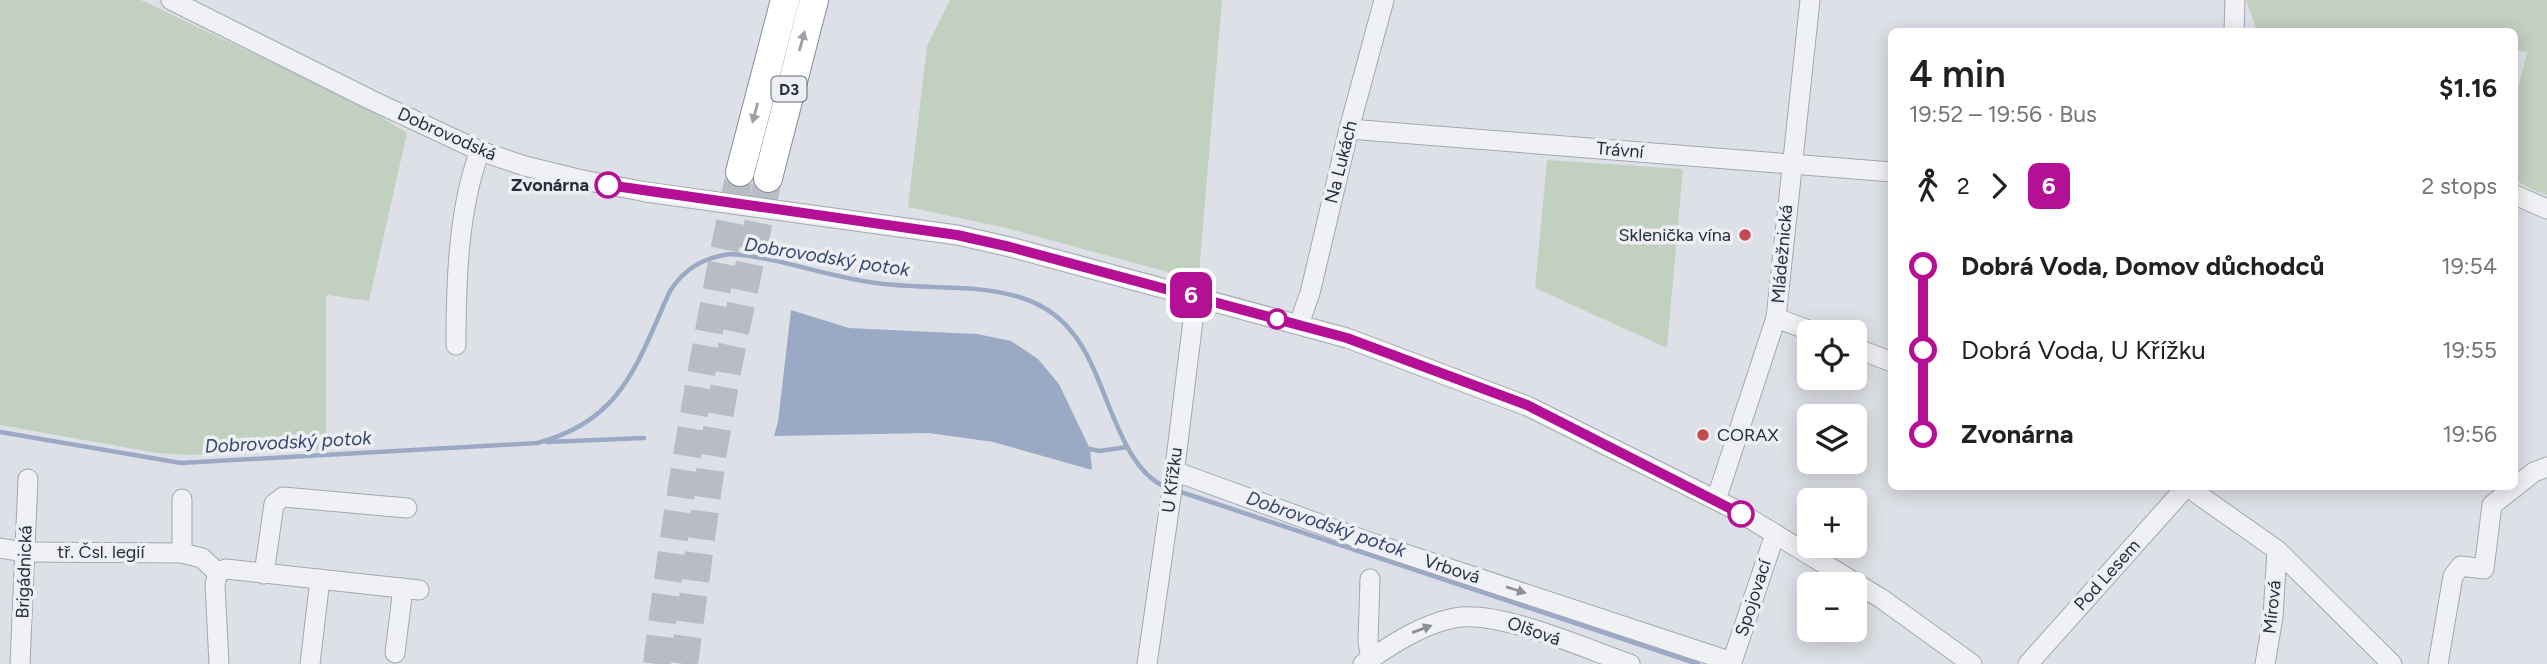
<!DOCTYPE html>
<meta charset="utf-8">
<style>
:root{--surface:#fff;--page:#f2f2f2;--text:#202124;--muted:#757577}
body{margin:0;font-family:Figtree,sans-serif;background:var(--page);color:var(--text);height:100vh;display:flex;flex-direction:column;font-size:26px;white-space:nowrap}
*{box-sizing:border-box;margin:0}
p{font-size:23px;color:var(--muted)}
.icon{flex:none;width:38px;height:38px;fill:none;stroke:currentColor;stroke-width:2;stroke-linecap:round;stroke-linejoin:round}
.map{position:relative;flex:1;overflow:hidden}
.drawer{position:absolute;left:1888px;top:28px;width:630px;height:462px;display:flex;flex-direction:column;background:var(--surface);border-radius:10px;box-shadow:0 4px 18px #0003}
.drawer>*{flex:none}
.badge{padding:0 14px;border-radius:10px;font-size:24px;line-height:46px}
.fabs{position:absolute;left:1797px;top:320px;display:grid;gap:14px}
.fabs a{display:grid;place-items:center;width:70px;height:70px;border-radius:10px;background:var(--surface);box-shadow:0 4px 18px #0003;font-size:35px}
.map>.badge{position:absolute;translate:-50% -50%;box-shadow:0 0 0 4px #fff}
.legs{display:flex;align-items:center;gap:10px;height:77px;padding:0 21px;font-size:23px}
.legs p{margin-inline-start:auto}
.summary{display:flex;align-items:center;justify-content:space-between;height:119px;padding:0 21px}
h1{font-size:38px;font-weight:600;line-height:52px}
ul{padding:0 21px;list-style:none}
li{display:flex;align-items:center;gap:24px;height:84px;font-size:26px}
li i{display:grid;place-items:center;width:10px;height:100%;margin:0 9px;background:currentColor}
li i::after{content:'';width:18px;height:18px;margin:-9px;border:5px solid;border-radius:50%;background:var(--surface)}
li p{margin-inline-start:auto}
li:first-child i{background:linear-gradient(#0000 50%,currentColor 0)}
li:last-child i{background:linear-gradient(currentColor 50%,#0000 0)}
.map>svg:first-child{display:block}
.green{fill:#c2d0c0}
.water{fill:#9baac4}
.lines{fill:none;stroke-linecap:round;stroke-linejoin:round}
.stream{stroke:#9baac4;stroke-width:4.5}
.highway-tunnel{stroke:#babcc5;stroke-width:28;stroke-dasharray:28 14;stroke-linecap:butt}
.minor-casing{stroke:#a4a7b0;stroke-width:21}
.highway-casing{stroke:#878c9c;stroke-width:30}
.minor{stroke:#f0f1f5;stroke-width:19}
.highway{stroke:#fff;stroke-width:28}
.oneway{fill:#9ea0a7}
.oneway2{fill:#8c8f98}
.line-1-casing{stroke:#fff;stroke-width:16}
.line-1{stroke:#b41095;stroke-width:10}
.stop-1-dot{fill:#fff;stroke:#b41095;stroke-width:3.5}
.poi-dot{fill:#c44b4d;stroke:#edeff4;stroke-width:2.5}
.labels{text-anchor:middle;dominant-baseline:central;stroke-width:7;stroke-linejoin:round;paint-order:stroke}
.shield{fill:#edeff4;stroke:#636773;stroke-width:2}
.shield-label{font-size:16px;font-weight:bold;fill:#282d3c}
.street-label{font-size:18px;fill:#282d3c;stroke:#edeff4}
.stop-label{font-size:18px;font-weight:bold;fill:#282d3c;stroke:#edeff4;text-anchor:end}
.poi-label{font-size:18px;fill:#282d3c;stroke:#edeff4;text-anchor:end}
.water-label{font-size:19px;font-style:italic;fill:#36476d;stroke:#edeff4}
</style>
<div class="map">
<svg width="2547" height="664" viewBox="0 0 2547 664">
<rect width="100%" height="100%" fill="#dee0e7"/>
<g class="green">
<path d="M 0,0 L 141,0 L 366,107 L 407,133 L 369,301 L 328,295 L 326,297 L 326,449 L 190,455 L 157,453 L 0,425 Z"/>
<path d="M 950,0 L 1222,0 L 1199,273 L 1193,279 L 1006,228 L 908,207 L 927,46 Z"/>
<path d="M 2246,0 L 2547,0 L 2547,195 L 2533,190 L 2515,180 L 2515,101 L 2527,52 L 2515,49 L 2515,32 L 2257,31 Z"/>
<path d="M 1547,160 L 1683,169 L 1667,348 L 1535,288 Z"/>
</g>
<path class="water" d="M 791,310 L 849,328 L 977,334 L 1011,341 L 1038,359 L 1059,384 L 1090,449 L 1092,470 L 993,442 L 929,433 L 774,436 L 778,422 Z"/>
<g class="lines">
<g class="stream">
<path d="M 0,432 L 181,463 L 537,443 C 623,421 637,363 670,291 C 685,268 703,258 730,254 C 779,257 827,277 876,283 C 924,290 972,283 1019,297 C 1039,303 1058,315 1071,331 C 1107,372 1116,467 1166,487"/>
<path d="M 547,442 L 644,438"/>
<path d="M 1086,448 L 1099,451 L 1127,447"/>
<path d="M 1178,491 L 1698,664"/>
</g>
<g class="highway-tunnel">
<path d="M 657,664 C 677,498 707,335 740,172"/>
<path d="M 684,664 L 712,458 L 729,361 L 768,178"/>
</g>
<defs>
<g id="minor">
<path d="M 171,0 L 369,99 L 480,151 L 525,166 L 578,179 L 646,192 L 957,235 L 1010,247 L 1347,338 L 1527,406 L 1734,509 L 1882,599 L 1972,664"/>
<path d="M 2234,32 L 2235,0"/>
<path d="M 1349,129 L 1892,172"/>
<path d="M 2515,195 L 2547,209"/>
<path d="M 1776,318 L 1814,332"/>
<path d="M 1299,324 L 1310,293 L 1349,129 L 1384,0"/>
<path d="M 456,345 C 456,283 458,208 480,151"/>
<path d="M 1855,348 L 1892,362"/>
<path d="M 1174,471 L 1372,543 L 1732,662 L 1775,534"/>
<path d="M 2195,486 L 2196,493 L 2277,550 L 2392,664"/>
<path d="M 1716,500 L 1776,318 L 1810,0"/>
<path d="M 0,548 L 24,552 L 182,553 L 202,558 L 218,573"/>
<path d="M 182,553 L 182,499"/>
<path d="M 218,573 L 226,569 L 419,590"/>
<path d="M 218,573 L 215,584 L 219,664"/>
<path d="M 264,574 L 274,504 L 283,497 L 407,508"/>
<path d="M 1370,579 L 1368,642 L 1371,659"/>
<path d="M 395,653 L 403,588"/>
<path d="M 20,664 L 28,479"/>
<path d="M 310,664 L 320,579"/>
<path d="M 1147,664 L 1174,475 L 1196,296"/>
<path d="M 1363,664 C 1391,645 1420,625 1454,618 C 1498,609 1586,649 1630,664"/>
<path d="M 2028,664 L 2187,486"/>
<path d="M 2265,664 L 2273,617 L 2277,550"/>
<path d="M 2438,664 L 2453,576 L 2461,566 L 2484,569 L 2492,505 L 2534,472 L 2547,467"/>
</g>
<g id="highway">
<path d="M 740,172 L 785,0"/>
<path d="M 768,178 L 814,0"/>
</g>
</defs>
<use href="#minor" class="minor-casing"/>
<use href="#highway" class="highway-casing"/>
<use href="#minor" class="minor"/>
<use href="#highway" class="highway"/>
</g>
<defs><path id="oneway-solid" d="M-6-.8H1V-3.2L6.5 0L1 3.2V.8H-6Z" transform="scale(1.75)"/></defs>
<g class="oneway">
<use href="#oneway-solid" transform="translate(802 41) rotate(-75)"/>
<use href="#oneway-solid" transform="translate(755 113) rotate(105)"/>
</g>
<g class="oneway2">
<use href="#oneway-solid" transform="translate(1516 590) rotate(18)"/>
<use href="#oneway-solid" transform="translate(1422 629) rotate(-20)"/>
</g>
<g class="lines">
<defs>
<path id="line-1" d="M 608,185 L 957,235 L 1010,247 L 1347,338 L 1527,405 L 1741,514"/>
</defs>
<use href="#line-1" class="line-1-casing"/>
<use href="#line-1" class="line-1"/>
</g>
<g class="stop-1-dot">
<circle cx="608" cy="185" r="12"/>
<circle cx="1277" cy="319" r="9"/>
<circle cx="1741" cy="514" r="12"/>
</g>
<g class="poi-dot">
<circle cx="1745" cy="235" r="7"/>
<circle cx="1703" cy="435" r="7"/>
</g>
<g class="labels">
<rect class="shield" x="771.5" y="76.5" width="35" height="25" rx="5"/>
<g class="shield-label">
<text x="789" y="89">D3</text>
</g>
<g class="street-label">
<text transform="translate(447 134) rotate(24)">Dobrovodská</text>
<text transform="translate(1620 150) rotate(5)">Trávní</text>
<text transform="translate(1341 162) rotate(-76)">Na Lukách</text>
<text transform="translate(1782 254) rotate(-85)">Mládežnická</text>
<text transform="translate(1172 480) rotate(-83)">U Křížku</text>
<text x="101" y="552">tř. Čsl. legií</text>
<text transform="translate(1452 569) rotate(18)">Vrbová</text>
<text transform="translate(24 572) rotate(-88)">Brigádnická</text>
<text transform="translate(2107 575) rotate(-48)">Pod Lesem</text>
<text transform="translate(1753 598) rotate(-72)">Spojovací</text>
<text transform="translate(2272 607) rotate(-84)">Mírová</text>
<text transform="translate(1534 631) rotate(19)">Olšová</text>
</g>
<g class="stop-label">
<text x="589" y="185">Zvonárna</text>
</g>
<g class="poi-label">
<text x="1731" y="235">Sklenička vína</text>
<text x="1717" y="435" text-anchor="start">CORAX</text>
</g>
<g class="water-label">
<text transform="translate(827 257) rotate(9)">Dobrovodský potok</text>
<text transform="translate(288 442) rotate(-3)">Dobrovodský potok</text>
<text transform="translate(1326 524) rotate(19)">Dobrovodský potok</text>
</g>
</g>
</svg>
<div class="fabs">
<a><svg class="icon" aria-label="locate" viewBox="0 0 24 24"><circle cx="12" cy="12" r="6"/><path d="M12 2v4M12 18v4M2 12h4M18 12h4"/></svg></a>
<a><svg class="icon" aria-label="layers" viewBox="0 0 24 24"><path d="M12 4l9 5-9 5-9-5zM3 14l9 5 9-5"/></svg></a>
<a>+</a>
<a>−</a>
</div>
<b class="badge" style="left:1191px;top:295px;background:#b41095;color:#fff">6</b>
<section class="drawer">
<div class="summary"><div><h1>4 min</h1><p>19:52 – 19:56 · Bus</p></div><b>$1.16</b></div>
<div class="legs"><svg class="icon" aria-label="walk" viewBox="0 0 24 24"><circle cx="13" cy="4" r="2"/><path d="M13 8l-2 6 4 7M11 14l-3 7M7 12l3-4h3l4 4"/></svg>2<svg class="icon" aria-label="forward" viewBox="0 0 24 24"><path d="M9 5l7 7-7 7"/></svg><b class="badge" style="background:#b41095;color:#fff">6</b><p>2 stops</p></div>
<ul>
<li><i style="color:#b41095"></i><b>Dobrá Voda, Domov důchodců</b><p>19:54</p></li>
<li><i style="color:#b41095"></i><span>Dobrá Voda, U Křížku</span><p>19:55</p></li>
<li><i style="color:#b41095"></i><b>Zvonárna</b><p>19:56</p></li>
</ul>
</section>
</div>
